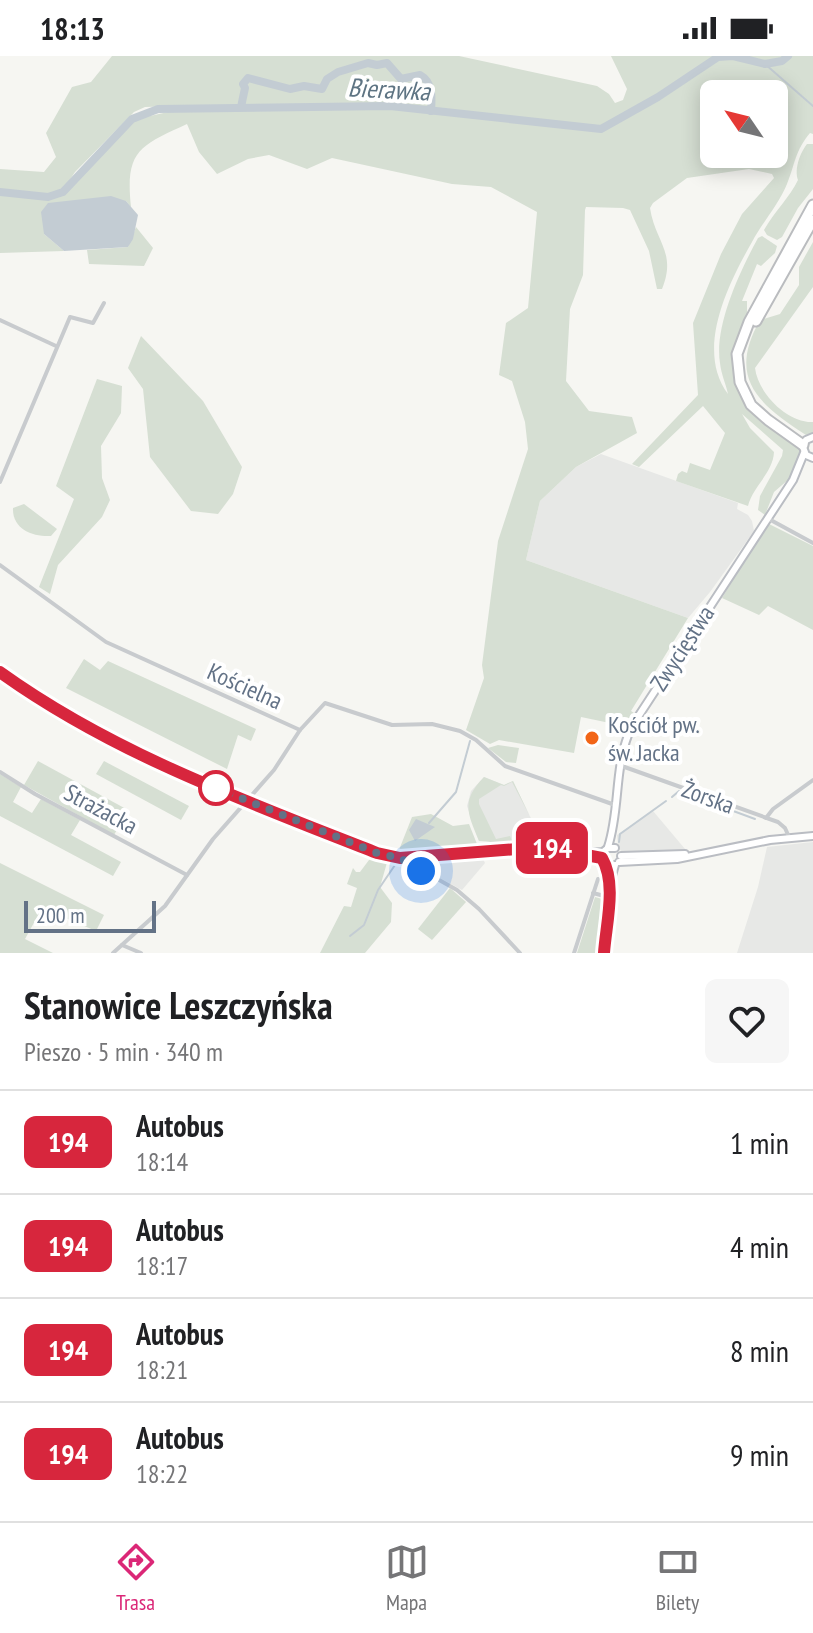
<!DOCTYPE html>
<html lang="pl">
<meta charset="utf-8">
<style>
:root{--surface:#fff;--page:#f6f6f6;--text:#202124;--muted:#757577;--line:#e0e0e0;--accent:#db2777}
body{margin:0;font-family:"PT Sans Narrow",sans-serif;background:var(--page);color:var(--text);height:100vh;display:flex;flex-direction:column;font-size:30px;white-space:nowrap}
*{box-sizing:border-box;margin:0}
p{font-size:26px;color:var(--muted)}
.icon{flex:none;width:44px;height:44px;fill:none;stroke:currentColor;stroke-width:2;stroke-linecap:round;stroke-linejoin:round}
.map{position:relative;height:897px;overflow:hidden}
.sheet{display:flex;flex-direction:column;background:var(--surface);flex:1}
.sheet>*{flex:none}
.badge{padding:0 16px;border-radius:12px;font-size:28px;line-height:52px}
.needle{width:52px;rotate:305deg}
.controls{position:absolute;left:700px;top:24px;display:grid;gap:16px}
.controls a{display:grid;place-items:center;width:88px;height:88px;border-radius:12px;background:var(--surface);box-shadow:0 4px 20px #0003;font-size:40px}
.scale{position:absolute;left:24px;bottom:20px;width:132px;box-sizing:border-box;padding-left:8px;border:4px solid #637286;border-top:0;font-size:22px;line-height:28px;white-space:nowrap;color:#637286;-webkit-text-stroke:6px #fff;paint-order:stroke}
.you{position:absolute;width:40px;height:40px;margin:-20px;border:6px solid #fff;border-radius:50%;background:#1a73e8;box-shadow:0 0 0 12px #1a73e833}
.map>.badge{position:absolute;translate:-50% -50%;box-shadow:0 0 0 4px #fff}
.round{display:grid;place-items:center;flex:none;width:84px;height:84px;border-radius:12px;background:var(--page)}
.head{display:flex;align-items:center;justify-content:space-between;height:136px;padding:0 24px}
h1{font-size:38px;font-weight:700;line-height:60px}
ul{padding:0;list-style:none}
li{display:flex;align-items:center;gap:24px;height:104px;padding:0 24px;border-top:2px solid var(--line)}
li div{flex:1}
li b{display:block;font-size:30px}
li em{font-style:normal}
li .badge{min-width:88px;font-weight:700;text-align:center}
.status{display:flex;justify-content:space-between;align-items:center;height:56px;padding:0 40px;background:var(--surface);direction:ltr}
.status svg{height:22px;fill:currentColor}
.tab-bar{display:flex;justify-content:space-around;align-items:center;height:112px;border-top:2px solid var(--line);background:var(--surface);font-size:22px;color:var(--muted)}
.tab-bar a{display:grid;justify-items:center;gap:4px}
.tab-bar .active{color:var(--accent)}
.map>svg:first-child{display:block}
.built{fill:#e7e8e6}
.green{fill:#d6dfd3;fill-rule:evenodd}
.water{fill:#c3ccd3}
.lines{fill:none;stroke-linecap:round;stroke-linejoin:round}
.stream{stroke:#c3ccd3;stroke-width:2}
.river{stroke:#c3ccd3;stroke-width:8}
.secondary-casing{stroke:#babdc3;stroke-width:10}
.motorway-casing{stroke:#babcbf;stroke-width:13}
.minor{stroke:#c8cbce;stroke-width:4}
.secondary{stroke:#fff;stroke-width:6}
.motorway{stroke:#fff;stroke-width:9}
.line-casing{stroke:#fff;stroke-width:18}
.line{stroke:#d7263d;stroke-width:12}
.walk{stroke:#637286;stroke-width:8;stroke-dasharray:0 14.4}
.poi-dot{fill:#f26517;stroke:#fff;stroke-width:3}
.stop-dot{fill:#fff;stroke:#d7263d;stroke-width:4}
.labels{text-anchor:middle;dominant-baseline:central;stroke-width:8;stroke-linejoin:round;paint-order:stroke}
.street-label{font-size:24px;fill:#637286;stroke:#fff}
.poi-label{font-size:24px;fill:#637286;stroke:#fff;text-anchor:start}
.water-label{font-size:26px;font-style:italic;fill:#5e7483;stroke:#fff}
</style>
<div class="status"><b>18:13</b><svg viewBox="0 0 49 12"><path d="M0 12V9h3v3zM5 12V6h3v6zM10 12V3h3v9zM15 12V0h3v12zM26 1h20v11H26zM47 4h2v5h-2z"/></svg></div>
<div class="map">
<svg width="813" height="897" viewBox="0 0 813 897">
<rect width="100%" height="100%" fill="#f6f6f2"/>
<g class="built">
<path d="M 601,398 L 738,447 L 737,453 L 748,459 L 752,465 L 754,475 L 710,536 L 688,562 L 526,504 L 540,445 L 576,411 Z"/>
<path d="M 484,721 L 504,729 L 513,725 L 536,773 L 537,786 L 496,789 L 489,785 L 479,785 L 467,750 L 471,735 Z"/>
<path d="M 653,755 L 685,793 L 669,797 L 622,797 L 618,790 L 617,779 Z"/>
<path d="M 813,786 L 813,897 L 737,897 L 758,831 L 767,791 Z"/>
<path d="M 483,803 L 485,807 L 462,834 L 418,810 L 420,806 Z"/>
</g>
<g class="green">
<path d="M 112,0 L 459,0 L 597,30 L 609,38 L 615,47 L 623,44 L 627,33 L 611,0 L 813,0 L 813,78 L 810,77 C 795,95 795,108 787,128 C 779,148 762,167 752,186 C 728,228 695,294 728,338 C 726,328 721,318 720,307 C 714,270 740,215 758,182 L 762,180 L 777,190 L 775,197 L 761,210 L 757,208 L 742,245 L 747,245 L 747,265 L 741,276 L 738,331 L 799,389 L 802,399 L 789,423 L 774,436 L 765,459 L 758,454 L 760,440 L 782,400 L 783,394 L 742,358 L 750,372 L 774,396 C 773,417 753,430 748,450 L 676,425 L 678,418 L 682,415 L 687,417 L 690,407 L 710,414 L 725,377 L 703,350 L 639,411 L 632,408 L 698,339 L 693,267 L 721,198 L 742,158 L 774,122 L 772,118 L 749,113 L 687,122 L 653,147 L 650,152 C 655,186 677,196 662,233 L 657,233 L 649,195 L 630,154 L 623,152 L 586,151 L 585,154 L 583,219 L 570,253 L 566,325 L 589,355 L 632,361 L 637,377 L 576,411 L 540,445 L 526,504 L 688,562 L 631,655 L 634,657 L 627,668 L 629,671 L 581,661 L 574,697 L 499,684 L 490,688 L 466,674 L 484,622 L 482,609 L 498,485 L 528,393 L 525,366 L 512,325 L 499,319 L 506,267 L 528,252 L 537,156 L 491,131 L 452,128 L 332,102 L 307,113 L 269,99 L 248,103 L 217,118 L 199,96 L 187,68 C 139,90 125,95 131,151 L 126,145 L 44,178 L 64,195 L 0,197 L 0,137 C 21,140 45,147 65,136 L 132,64 L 177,54 L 176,50 L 145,51 L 134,56 L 75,116 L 63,134 L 47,139 L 3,135 L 0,132 L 0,113 L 44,116 L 56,101 L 46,77 L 72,31 L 91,26 ZM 714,38 L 774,38 L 774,98 L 714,98 Z"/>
<path d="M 807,88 L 813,88 L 813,133 L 798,152 L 782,181 L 777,184 L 767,179 L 764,174 C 774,156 790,141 798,124 C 794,113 800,97 807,88 Z"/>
<path d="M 136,171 L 153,192 L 144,210 L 89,208 L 87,194 L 128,191 Z"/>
<path d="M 813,186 L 813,231 L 755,312 C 758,337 787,367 813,366 L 813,377 L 806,379 C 758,348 727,322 760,264 L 780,258 L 799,229 L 799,211 Z"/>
<path d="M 141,280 L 203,345 L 242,411 L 233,438 L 218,458 L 191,455 L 150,401 L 143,333 L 128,312 Z"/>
<path d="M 97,323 L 122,330 L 121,357 L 101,390 L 102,422 L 110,444 L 102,461 L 58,509 L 50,538 L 39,531 L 74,443 L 56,430 Z"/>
<path d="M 24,448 L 57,473 L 51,480 C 33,481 12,473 13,452 Z"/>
<path d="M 767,467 L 813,490 L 813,574 L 768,550 L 759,559 L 722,542 Z"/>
<path d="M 84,603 L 100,614 L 108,605 L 256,673 L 251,685 L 238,679 L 227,713 L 66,632 Z"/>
<path d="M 498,689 L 519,692 L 516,707 L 506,706 L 488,692 Z"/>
<path d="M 38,705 L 128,754 L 114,779 L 24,729 Z"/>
<path d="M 104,705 L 189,750 L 181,764 L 96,718 Z"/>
<path d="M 0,718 L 21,731 L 13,746 L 32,757 L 41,743 L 80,764 L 71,779 L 121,806 L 113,820 L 0,760 Z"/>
<path d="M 484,721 L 504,729 L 513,725 L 536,773 L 537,786 L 532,772 L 535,770 L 512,726 L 504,730 L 501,729 L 479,743 L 479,748 L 496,783 L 510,780 L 512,785 L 520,785 L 522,781 L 523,784 L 526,784 L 526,781 L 529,783 C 512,793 496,785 479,785 C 467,756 461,745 484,721 Z"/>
<path d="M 431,758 L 453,770 L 469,768 L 479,793 L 397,799 L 412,761 Z"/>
<path d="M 372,800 L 388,803 L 380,831 L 392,847 L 391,866 L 365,897 L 320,897 L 344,850 L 351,851 L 357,832 L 347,828 L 353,812 L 356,816 L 360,816 Z"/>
<path d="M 0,807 L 104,859 L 96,875 L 42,852 L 25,883 L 53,897 L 0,897 Z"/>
<path d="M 450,832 L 466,846 L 432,884 L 418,873 Z"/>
<path d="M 595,841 L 602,843 L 604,846 L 599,897 L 577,897 Z"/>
</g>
<g class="water">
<path d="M 111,140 L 126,145 L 138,159 L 133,183 L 128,191 L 64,195 L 44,178 L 41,156 L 48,147 Z"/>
<path d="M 416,763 L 435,771 L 415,785 L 409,774 Z"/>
</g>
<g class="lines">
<g class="stream">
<path d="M 765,8 L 813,50"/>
<path d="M 672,741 L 679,735 L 755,763"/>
<path d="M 429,767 L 456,736 L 470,685"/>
<path d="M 619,786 L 620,778 L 666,745"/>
<path d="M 350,880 L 364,869 L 378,834 L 395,809"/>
</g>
<g class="river">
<path d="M 241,51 L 245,32 L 243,28 L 248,22 L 290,33 L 304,30 L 322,33 L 327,23 L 338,16 L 368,7 L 377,9 L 387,7 L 401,23 L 420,19 C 433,26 432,42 431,55"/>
<path d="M 0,136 L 48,141 L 63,136 L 132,63 L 158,53 L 390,50 L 601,73 L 658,41 L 718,1 L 733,0 L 765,8 L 782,5 L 788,0"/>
</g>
<defs>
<g id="secondary">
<path d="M 813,381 L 806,384 L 803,391 L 806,399 L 813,402"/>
<path d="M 0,616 C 114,698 248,746 377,797 L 400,802 L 543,791 L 587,797 L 603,796 L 608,792 L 615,792"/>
<path d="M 608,791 C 621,751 613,709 632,670 L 793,424 L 804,397"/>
<path d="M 603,796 L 602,802 L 607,809 L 609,823"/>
<path d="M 621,800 L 685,798"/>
<path d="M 619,806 L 677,803 L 770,784 L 813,780"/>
<path d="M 604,897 L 610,827 L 615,809"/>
</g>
<g id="motorway">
<path d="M 756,265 L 813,164"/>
<path d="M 803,389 L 768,364 L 751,349 L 740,326 L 737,298 L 749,266 L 813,149"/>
</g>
</defs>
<use href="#secondary" class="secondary-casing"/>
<use href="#motorway" class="motorway-casing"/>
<g class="minor">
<path d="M 0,264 L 56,290"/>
<path d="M 0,426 L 70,261 L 93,267 L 104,247"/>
<path d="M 767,462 L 813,487"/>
<path d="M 0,509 L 106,586 L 300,674"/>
<path d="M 619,709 L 778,766 L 785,772 L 789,781"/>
<path d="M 0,716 L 35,738 L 187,819"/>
<path d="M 766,762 L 773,753 L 813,724"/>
<path d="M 400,802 L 457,834 L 479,853 L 520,897"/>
<path d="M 593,837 L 608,841"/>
<path d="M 122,889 L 141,897"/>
<path d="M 113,897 L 165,850 L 213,783 L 274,714 L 300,674 L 325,647 L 392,669 L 432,668 L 460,675 L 476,684 L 505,710 L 615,749"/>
<path d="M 574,897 L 598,823"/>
</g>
<use href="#secondary" class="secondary"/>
<use href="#motorway" class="motorway"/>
</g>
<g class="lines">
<defs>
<path id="line" d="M 0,616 C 114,698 248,746 377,797 L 400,802 L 543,791 L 602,802 C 617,828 606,868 604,897"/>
</defs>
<use href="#line" class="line-casing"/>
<use href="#line" class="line"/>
<path class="walk" d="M 216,732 L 377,797 L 400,802 L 421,815"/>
</g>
<circle class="poi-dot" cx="592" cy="682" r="8"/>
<circle class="stop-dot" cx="216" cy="732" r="16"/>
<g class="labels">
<g class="street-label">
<text transform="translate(682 592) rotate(-57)">Zwycięstwa</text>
<text transform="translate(245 630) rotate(24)">Kościelna</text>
<text transform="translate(708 741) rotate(20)">Żorska</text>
<text transform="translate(101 753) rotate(28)">Strażacka</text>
</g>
<g class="poi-label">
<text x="608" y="668">Kościół pw.<tspan x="608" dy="28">św. Jacka</tspan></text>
</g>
<g class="water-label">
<text transform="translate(389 33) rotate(3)">Bierawka</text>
</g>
</g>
</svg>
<div class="controls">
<a><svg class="needle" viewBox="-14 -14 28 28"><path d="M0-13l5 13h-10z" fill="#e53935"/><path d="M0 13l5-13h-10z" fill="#757577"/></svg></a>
</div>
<div class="scale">200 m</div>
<div class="you" style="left:421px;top:815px"></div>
<b class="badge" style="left:552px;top:792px;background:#d7263d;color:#fff">194</b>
</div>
<section class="sheet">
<div class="head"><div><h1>Stanowice Leszczyńska</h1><p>Pieszo · 5 min · 340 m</p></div><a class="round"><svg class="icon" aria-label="heart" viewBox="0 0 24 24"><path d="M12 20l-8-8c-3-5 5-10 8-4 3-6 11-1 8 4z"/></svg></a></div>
<ul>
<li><span class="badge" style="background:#d7263d;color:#fff">194</span><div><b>Autobus</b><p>18:14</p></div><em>1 min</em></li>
<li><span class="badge" style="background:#d7263d;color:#fff">194</span><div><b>Autobus</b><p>18:17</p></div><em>4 min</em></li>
<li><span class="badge" style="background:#d7263d;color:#fff">194</span><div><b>Autobus</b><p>18:21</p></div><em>8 min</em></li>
<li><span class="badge" style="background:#d7263d;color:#fff">194</span><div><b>Autobus</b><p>18:22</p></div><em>9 min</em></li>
</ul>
</section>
<nav class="tab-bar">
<a class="active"><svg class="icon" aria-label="directions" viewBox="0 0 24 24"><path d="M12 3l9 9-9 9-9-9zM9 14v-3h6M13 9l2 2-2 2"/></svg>Trasa</a>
<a><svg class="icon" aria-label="map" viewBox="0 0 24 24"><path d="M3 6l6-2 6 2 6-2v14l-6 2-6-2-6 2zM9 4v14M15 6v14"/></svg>Mapa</a>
<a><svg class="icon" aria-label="tickets" viewBox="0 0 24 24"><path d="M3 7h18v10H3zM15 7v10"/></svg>Bilety</a>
</nav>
